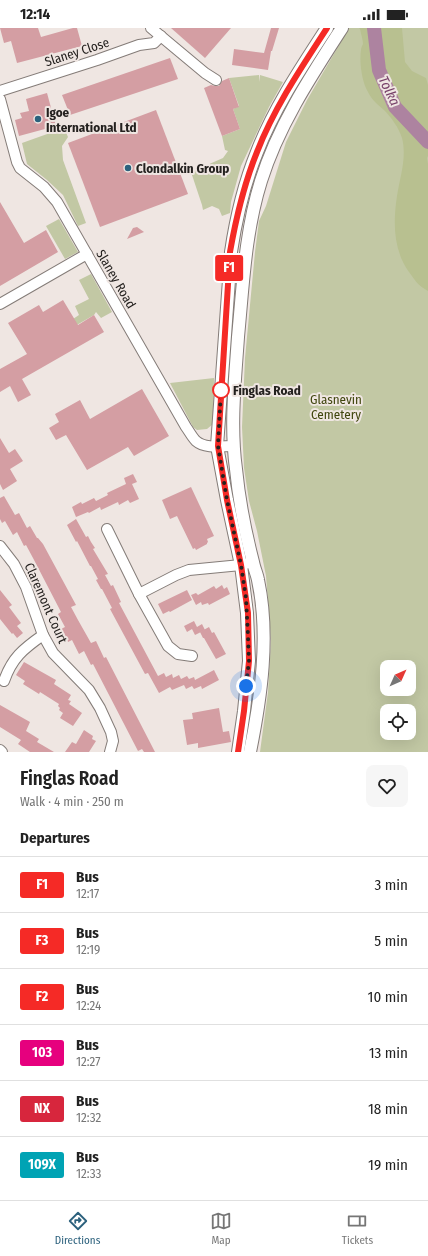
<!DOCTYPE html>
<meta charset="utf-8">
<style>
:root{--surface:#fff;--page:#f6f6f6;--text:#222;--muted:#767676;--line:#e0e0e0;--accent:#2c617d}
body{margin:0;font-family:"Fira Sans Condensed",sans-serif;background:var(--page);color:var(--text);height:100vh;display:flex;flex-direction:column;font-size:15px;white-space:nowrap}
*{box-sizing:border-box;margin:0}
p{font-size:13px;color:var(--muted)}
.icon{flex:none;width:22px;height:22px;fill:none;stroke:currentColor;stroke-width:2;stroke-linecap:round;stroke-linejoin:round}
.map{position:relative;height:724px;overflow:hidden}
.drawer{display:flex;flex-direction:column;background:var(--surface);flex:1}
.drawer>*{flex:none}
.badge{padding:0 8px;border-radius:3px;font-size:14px;line-height:26px}
.needle{width:26px;rotate:45deg}
.buttons{position:absolute;left:380px;top:632px;display:grid;gap:8px}
.buttons a{display:grid;place-items:center;width:36px;height:36px;border-radius:8px;background:var(--surface);box-shadow:0 4px 16px #0002;font-size:20px}
.you{position:absolute;width:20px;height:20px;margin:-10px;border:3px solid #fff;border-radius:50%;background:#1a73e8;box-shadow:0 0 0 6px #1a73e833}
.map>.badge{position:absolute;translate:-50% -50%;box-shadow:0 0 0 2px #fff}
h2{padding:0 20px;font-size:15px;line-height:36px}
.round{display:grid;place-items:center;flex:none;width:42px;height:42px;border-radius:8px;background:var(--page)}
.head{display:flex;align-items:center;justify-content:space-between;height:68px;padding:0 20px}
h1{font-size:19px;font-weight:600;line-height:30px}
ul{padding:0;list-style:none}
li{display:flex;align-items:center;gap:12px;height:56px;padding:0 20px;border-top:1px solid var(--line)}
li div{flex:1}
li b{display:block;font-size:15px}
li em{font-style:normal}
li .badge{min-width:44px;font-weight:700;text-align:center}
.status{display:flex;justify-content:space-between;align-items:center;height:28px;padding:0 20px;background:var(--surface);direction:ltr}
.status svg{height:11px;fill:currentColor}
.dock{display:flex;justify-content:space-around;align-items:center;height:56px;border-top:1px solid var(--line);background:var(--surface);font-size:11px;color:var(--muted)}
.dock a{display:grid;justify-items:center;gap:2px}
.dock .current{color:var(--accent)}
.map>svg:first-child{display:block}
.green{fill:#c2c8a4;fill-rule:evenodd}
.forest{fill:#b8c090}
.lines{fill:none;stroke-linecap:round;stroke-linejoin:round}
.river{stroke:#ad83a0;stroke-width:14}
.building{fill:#d49ea3}
.minor-casing{stroke:#847c78;stroke-width:12}
.major-casing{stroke:#847c78;stroke-width:14}
.minor{stroke:#fff;stroke-width:10}
.major{stroke:#fff;stroke-width:12}
.line-casing{stroke:#fff;stroke-width:9}
.line{stroke:#f52a26;stroke-width:6}
.walk{stroke:#24211f;stroke-width:4;stroke-dasharray:0 7.2}
.poi-dot{fill:#2c617d;stroke:#efe6e2;stroke-width:1.5}
.stop-dot{fill:#fff;stroke:#f52a26;stroke-width:2}
.labels{text-anchor:middle;dominant-baseline:central;stroke-width:4;stroke-linejoin:round;paint-order:stroke}
.street-label{font-size:13px;fill:#24211f;stroke:#efe6e2}
.poi-label{font-size:13px;font-weight:bold;fill:#24211f;stroke:#efe6e2;text-anchor:start}
.stop-label{font-size:13px;font-weight:bold;fill:#24211f;stroke:#efe6e2;text-anchor:start}
.park-label{font-size:13px;fill:#40460e;stroke:#efe6e2}
.water-label{font-size:14px;font-style:italic;fill:#774069;stroke:#efe6e2}
</style>
<div class="status"><b>12:14</b><svg viewBox="0 0 49 12"><path d="M0 12V9h3v3zM5 12V6h3v6zM10 12V3h3v9zM15 12V0h3v12zM26 1h20v11H26zM47 4h2v5h-2z"/></svg></div>
<div class="map">
<svg width="428" height="724" viewBox="0 0 428 724">
<rect width="100%" height="100%" fill="#efe6e2"/>
<g class="green">
<path d="M 349,0 L 428,0 L 428,724 L 260,724 L 268,664 L 271,613 L 269,586 L 266,548 L 257,503 L 249,473 L 244,440 L 242,399 L 245,330 L 255,224 L 259,193 L 266,178 L 286,114 L 307,72 ZM 387,639 L 409,639 L 409,661 L 387,661 ZM 387,683 L 409,683 L 409,705 L 387,705 Z"/>
<path d="M 259,47 L 259,54 L 260,47 L 283,54 L 269,79 L 241,138 L 231,174 L 230,185 L 222,188 L 219,181 L 212,178 L 203,182 L 202,177 L 191,144 L 223,130 L 228,123 L 225,122 L 222,108 L 240,101 L 233,81 L 239,78 L 229,50 Z"/>
<path d="M 64,100 L 68,109 L 62,118 L 63,132 L 86,195 L 78,198 L 63,167 L 47,152 L 27,136 L 22,115 Z"/>
<path d="M 59,191 L 78,224 L 65,231 L 46,198 Z"/>
<path d="M 91,246 L 112,284 L 101,290 L 96,284 L 94,287 L 56,309 L 64,297 L 79,287 L 75,278 L 89,271 L 79,252 Z"/>
<path d="M 214,350 L 213,396 L 207,401 L 197,402 L 193,399 L 170,355 Z"/>
</g>
<path class="forest" d="M 359,0 L 402,0 L 405,34 L 412,43 L 426,50 L 428,57 L 428,128 L 427,130 L 428,136 L 428,263 C 417,257 416,253 409,244 C 393,222 393,194 397,168 C 400,149 407,129 402,110 C 399,100 391,89 384,82 C 378,77 371,71 368,64 C 362,54 359,34 361,22 C 361,20 362,18 363,16 C 363,12 361,6 360,1 Z"/>
<g class="lines">
<path class="river" d="M 374,0 L 379,42 L 395,79 L 428,114"/>
</g>
<g class="building">
<path d="M 0,0 L 38,0 L 41,9 L 73,0 L 77,0 L 82,18 L 17,35 L 11,13 L 4,15 Z"/>
<path d="M 171,0 L 231,0 L 205,30 Z"/>
<path d="M 271,0 L 279,0 L 272,23 L 271,23 L 268,42 L 232,37 L 234,21 L 264,25 Z"/>
<path d="M 170,30 L 178,51 L 70,87 L 62,67 Z"/>
<path d="M 229,50 L 239,79 L 233,81 L 240,101 L 222,108 L 204,60 L 211,57 L 215,58 L 219,58 L 222,53 Z"/>
<path d="M 47,65 L 56,98 L 19,108 L 15,92 L 22,90 L 20,85 L 29,83 L 26,71 Z"/>
<path d="M 156,82 L 188,166 L 100,199 L 68,115 Z"/>
<path d="M 0,174 L 24,215 L 46,202 L 58,224 L 0,258 Z"/>
<path d="M 137,199 L 144,204 L 127,211 L 133,200 Z"/>
<path d="M 63,272 L 78,297 L 94,287 L 104,304 L 22,351 L 31,367 L 18,374 L 10,358 L 0,364 L 0,341 L 27,326 L 8,295 L 39,277 L 43,284 Z"/>
<path d="M 142,361 L 169,408 L 134,428 L 128,419 L 87,442 L 66,407 L 56,412 L 49,400 L 59,394 L 55,386 L 80,372 L 90,391 Z"/>
<path d="M 0,410 L 9,425 L 15,421 L 23,433 L 10,441 L 17,453 L 3,462 L 0,456 Z"/>
<path d="M 133,446 L 137,454 L 132,456 L 139,471 L 130,475 L 128,472 L 119,477 L 118,474 L 101,482 L 100,479 L 89,485 L 88,484 L 76,489 L 72,479 L 81,474 L 82,476 L 94,470 L 96,473 L 108,467 L 107,465 L 126,456 L 124,450 Z"/>
<path d="M 191,459 L 214,508 L 207,511 L 208,514 L 207,515 L 207,516 L 196,522 L 195,520 L 193,521 L 177,488 L 170,491 L 162,472 Z"/>
<path d="M 4,468 L 15,487 L 19,485 L 27,500 L 30,498 L 37,510 L 38,510 L 43,516 L 76,577 L 71,579 L 78,592 L 91,615 L 96,613 L 104,630 L 106,629 L 155,724 L 144,724 L 142,721 L 138,723 L 93,636 L 91,637 L 84,623 L 79,626 L 72,612 L 68,614 L 61,601 L 65,599 L 58,586 L 61,584 L 33,530 L 26,517 L 24,518 L 17,504 L 13,507 L 5,493 L 2,495 L 0,491 L 0,470 Z"/>
<path d="M 76,491 L 86,509 L 88,508 L 91,514 L 95,520 L 93,521 L 108,546 L 105,547 L 111,558 L 113,557 L 121,574 L 119,575 L 158,648 L 164,645 L 166,649 L 172,646 L 173,650 L 179,647 L 181,651 L 187,648 L 189,651 L 194,649 L 195,652 L 214,642 L 219,652 L 202,661 L 201,658 L 194,661 L 192,658 L 186,661 L 184,657 L 172,662 L 170,659 L 159,665 L 148,645 L 145,646 L 110,581 L 112,580 L 102,561 L 101,561 L 96,552 L 98,551 L 91,538 L 90,538 L 77,513 L 76,514 L 67,497 Z"/>
<path d="M 222,557 L 224,561 L 227,559 L 230,566 L 209,577 L 208,575 L 202,577 L 201,574 L 196,577 L 191,567 L 196,565 L 198,567 L 214,558 L 216,561 Z"/>
<path d="M 0,562 L 12,577 L 9,579 L 21,595 L 17,598 L 23,605 L 17,610 L 13,605 L 12,606 L 0,591 Z"/>
<path d="M 187,562 L 192,572 L 170,584 L 169,583 L 163,586 L 158,576 Z"/>
<path d="M 194,593 L 197,599 L 202,596 L 205,602 L 195,607 L 192,601 L 187,604 L 184,598 Z"/>
<path d="M 209,599 L 212,605 L 214,604 L 226,626 L 216,631 L 204,610 L 203,610 L 200,604 Z"/>
<path d="M 24,634 L 56,652 L 54,656 L 71,667 L 68,672 L 71,673 L 69,676 L 82,685 L 73,698 L 60,690 L 63,685 L 59,682 L 60,680 L 58,678 L 59,676 L 40,664 L 39,666 L 23,656 L 25,653 L 16,647 Z"/>
<path d="M 0,677 L 30,694 L 26,703 L 39,711 L 37,714 L 54,724 L 30,724 L 18,716 L 21,712 L 0,699 Z"/>
<path d="M 219,680 L 223,704 L 229,703 L 231,714 L 198,720 L 198,715 L 187,717 L 183,692 L 193,691 L 192,685 Z"/>
<path d="M 84,702 L 93,708 L 92,711 L 96,713 L 89,724 L 65,724 L 72,714 L 76,716 Z"/>
</g>
<g class="lines">
<defs>
<g id="minor">
<path d="M 151,0 L 205,45 L 216,52"/>
<path d="M 0,63 L 97,32 L 139,17 L 154,15 L 161,8"/>
<path d="M 0,71 L 17,134 L 20,140 L 44,159 L 57,174 L 186,399 C 189,403 192,409 196,413 C 205,421 222,418 233,418"/>
<path d="M 0,276 L 87,226"/>
<path d="M 107,501 L 139,566 L 176,547 L 189,542 L 241,537 L 253,534"/>
<path d="M 0,518 L 14,536 L 26,559 L 43,607 L 53,625 L 89,662 L 100,680 L 111,704 L 113,713 L 110,724"/>
<path d="M 139,566 L 168,618 L 178,626 L 192,628"/>
<path d="M 4,653 C 12,630 23,621 43,607"/>
<path d="M 0,722 L 2,724"/>
</g>
<g id="major">
<path d="M 238,724 L 244,683 L 249,633 L 247,585 L 241,537 L 227,472 L 217,418 L 231,224 C 236,190 244,156 257,124 C 274,80 301,40 327,0"/>
<path d="M 250,724 C 261,669 270,608 258,552 C 257,546 254,540 253,534 C 245,503 239,472 236,441 C 230,398 235,353 238,309 C 243,257 245,204 261,153 C 278,98 311,48 342,0"/>
</g>
</defs>
<use href="#minor" class="minor-casing"/>
<use href="#major" class="major-casing"/>
<use href="#minor" class="minor"/>
<use href="#major" class="major"/>
</g>
<g class="lines">
<defs>
<path id="line" d="M 238,724 L 244,683 L 249,633 L 248,585 L 241,537 L 227,472 L 218,418 L 230,224 C 236,190 244,156 257,124 C 274,80 301,40 327,0"/>
</defs>
<use href="#line" class="line-casing"/>
<use href="#line" class="line"/>
<path class="walk" d="M 221,362 L 218,418 L 227,472 L 241,537 L 246,570 L 248,608 L 249,633 L 246,658"/>
</g>
<g class="poi-dot">
<circle cx="38" cy="91" r="4"/>
<circle cx="128" cy="140" r="4"/>
</g>
<circle class="stop-dot" cx="221" cy="362" r="8"/>
<g class="labels">
<g class="street-label">
<text transform="translate(77 24) rotate(-18)">Slaney Close</text>
<text transform="translate(116 251) rotate(60)">Slaney Road</text>
<text transform="translate(46 575) rotate(66)">Claremont Court</text>
</g>
<g class="poi-label">
<text x="46" y="84">Igoe<tspan x="46" dy="15">International Ltd</tspan></text>
<text x="136" y="140">Clondalkin Group</text>
</g>
<g class="stop-label">
<text x="233" y="362">Finglas Road</text>
</g>
<g class="park-label">
<text x="336" y="371">Glasnevin<tspan x="336" dy="15">Cemetery</tspan></text>
</g>
<g class="water-label">
<text transform="translate(389 63) rotate(64)">Tolka</text>
</g>
</g>
</svg>
<div class="buttons">
<a><svg class="needle" viewBox="-14 -14 28 28"><path d="M0-13l5 13h-10z" fill="#e53935"/><path d="M0 13l5-13h-10z" fill="#767676"/></svg></a>
<a><svg class="icon" aria-label="locate" viewBox="0 0 24 24"><circle cx="12" cy="12" r="6"/><path d="M12 2v4M12 18v4M2 12h4M18 12h4"/></svg></a>
</div>
<div class="you" style="left:246px;top:658px"></div>
<b class="badge" style="left:229px;top:240px;background:#f52a26;color:#fff">F1</b>
</div>
<section class="drawer">
<div class="head"><div><h1>Finglas Road</h1><p>Walk · 4 min · 250 m</p></div><a class="round"><svg class="icon" aria-label="heart" viewBox="0 0 24 24"><path d="M12 20l-8-8c-3-5 5-10 8-4 3-6 11-1 8 4z"/></svg></a></div>
<h2>Departures</h2>
<ul>
<li><span class="badge" style="background:#f52a26;color:#fff">F1</span><div><b>Bus</b><p>12:17</p></div><em>3 min</em></li>
<li><span class="badge" style="background:#f52a26;color:#fff">F3</span><div><b>Bus</b><p>12:19</p></div><em>5 min</em></li>
<li><span class="badge" style="background:#f52a26;color:#fff">F2</span><div><b>Bus</b><p>12:24</p></div><em>10 min</em></li>
<li><span class="badge" style="background:#e6007e;color:#fff">103</span><div><b>Bus</b><p>12:27</p></div><em>13 min</em></li>
<li><span class="badge" style="background:#d7263d;color:#fff">NX</span><div><b>Bus</b><p>12:32</p></div><em>18 min</em></li>
<li><span class="badge" style="background:#00a3b4;color:#fff">109X</span><div><b>Bus</b><p>12:33</p></div><em>19 min</em></li>
</ul>
</section>
<nav class="dock">
<a class="current"><svg class="icon" aria-label="directions" viewBox="0 0 24 24"><path d="M12 3l9 9-9 9-9-9zM9 14v-3h6M13 9l2 2-2 2"/></svg>Directions</a>
<a><svg class="icon" aria-label="map" viewBox="0 0 24 24"><path d="M3 6l6-2 6 2 6-2v14l-6 2-6-2-6 2zM9 4v14M15 6v14"/></svg>Map</a>
<a><svg class="icon" aria-label="tickets" viewBox="0 0 24 24"><path d="M3 7h18v10H3zM15 7v10"/></svg>Tickets</a>
</nav>
